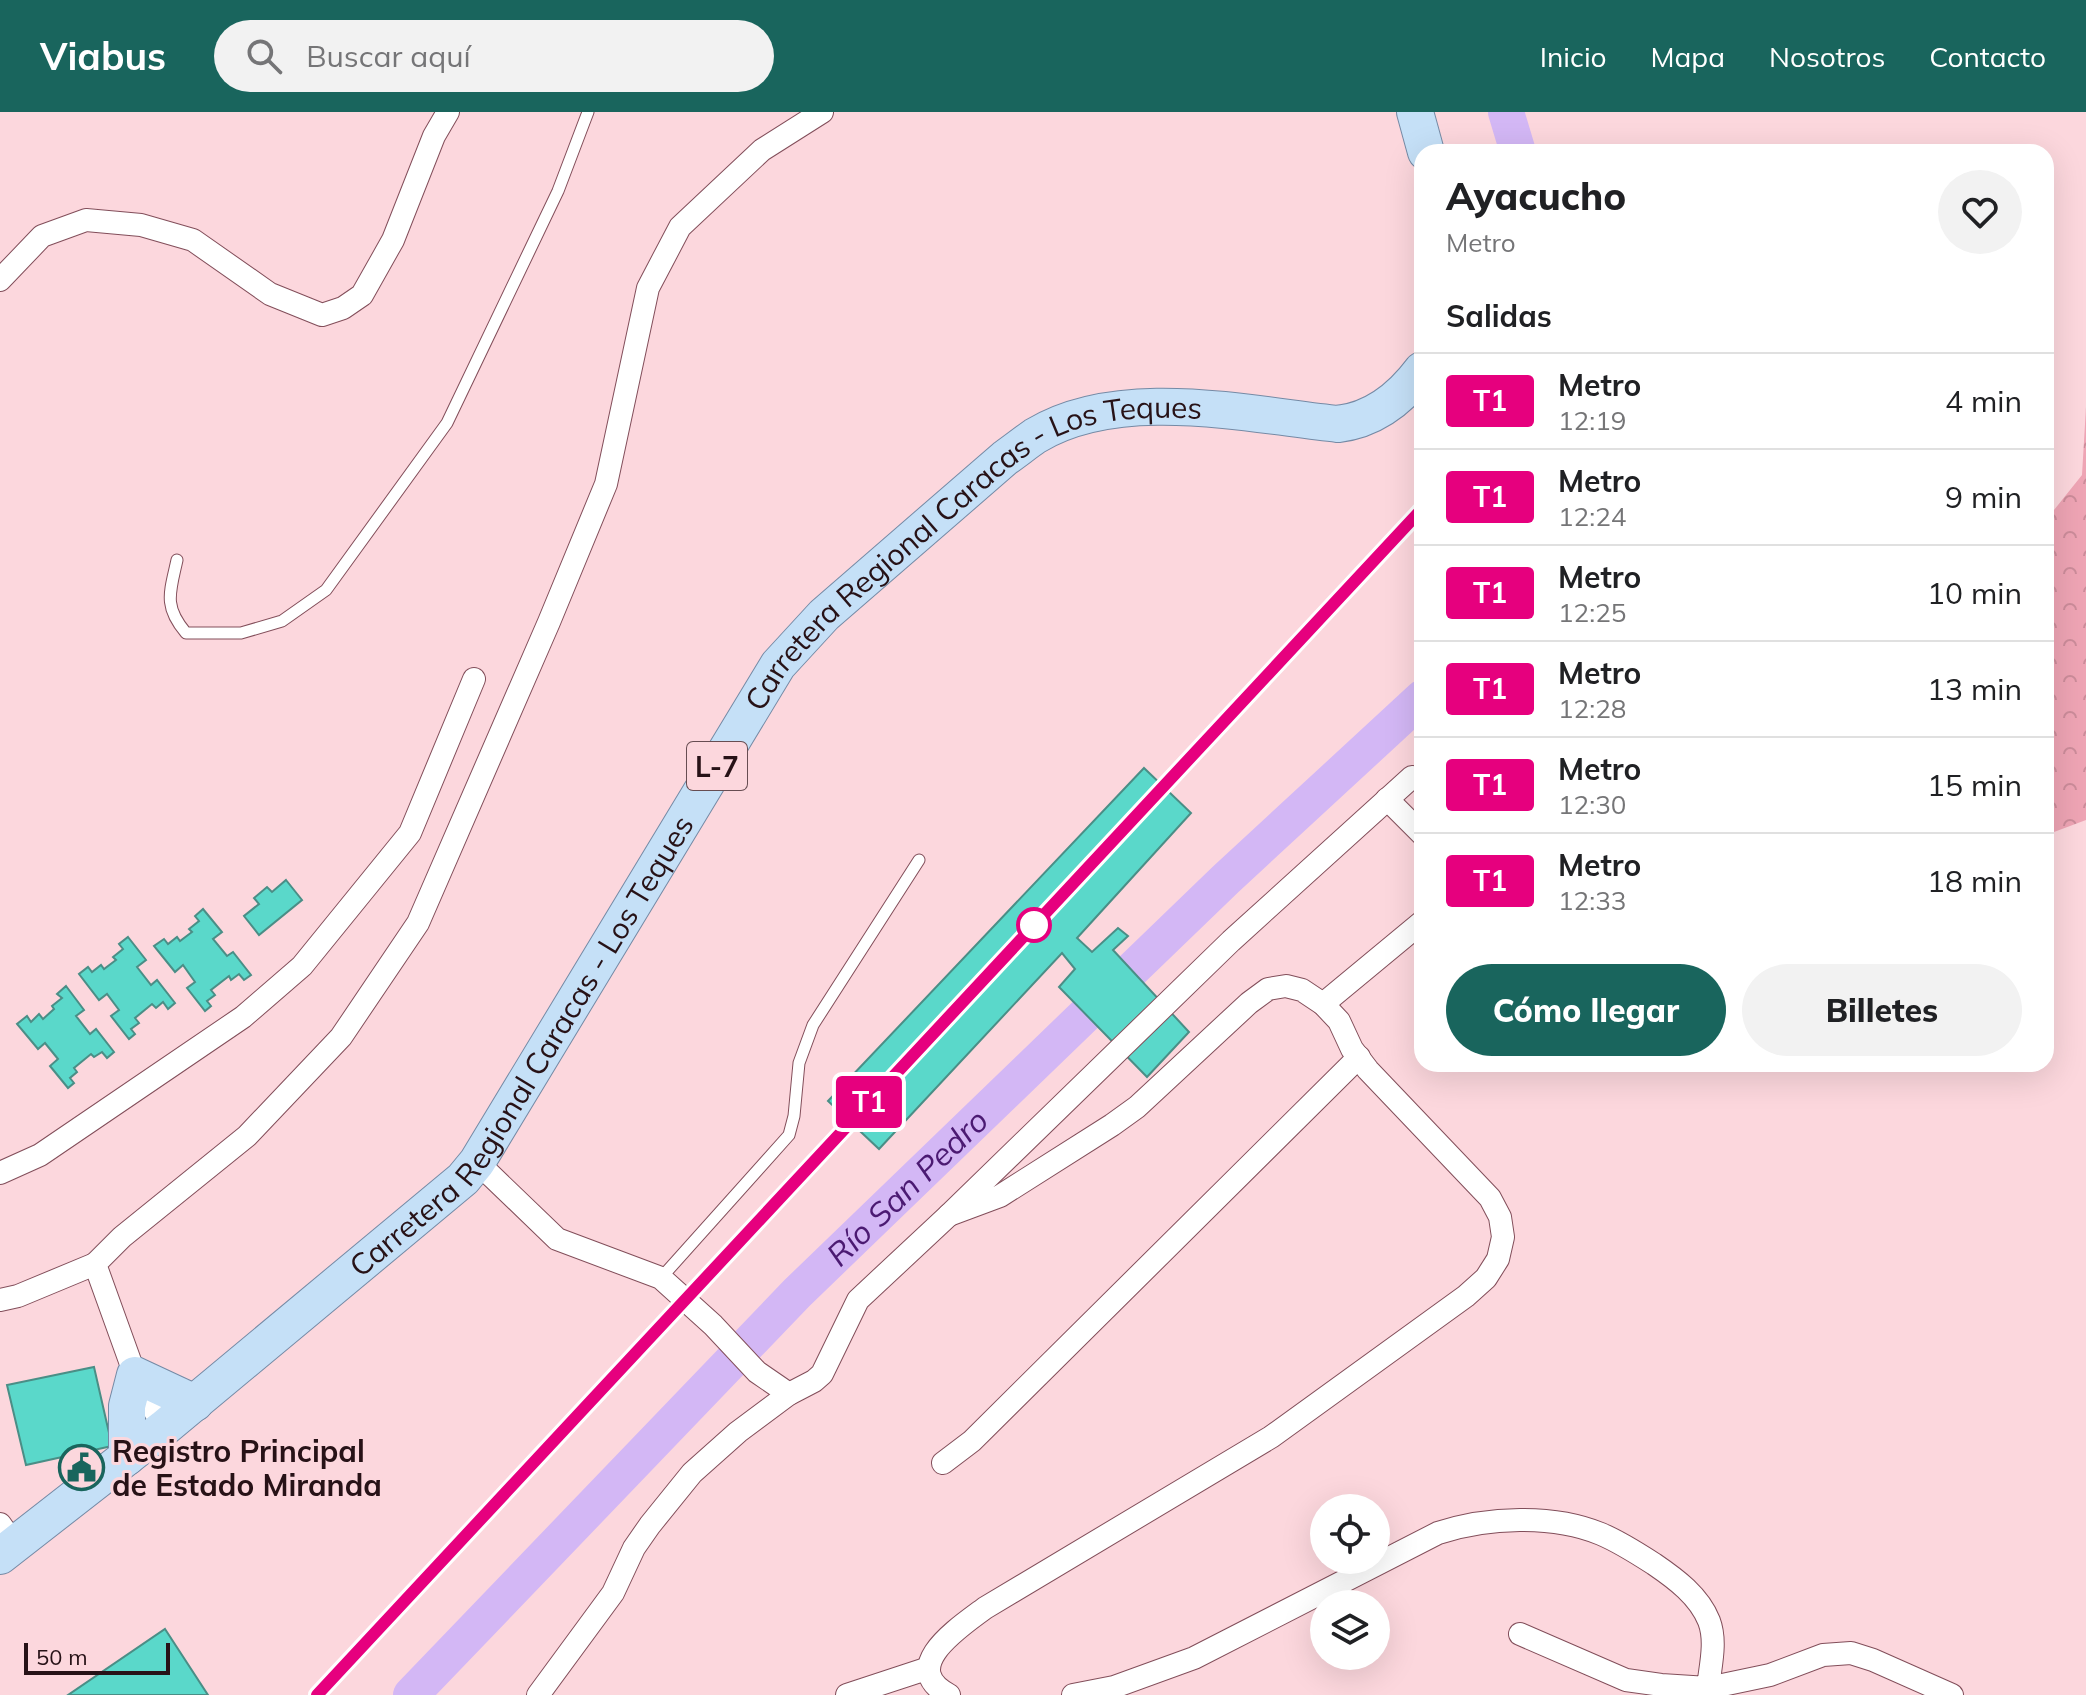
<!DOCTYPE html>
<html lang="es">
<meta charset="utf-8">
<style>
:root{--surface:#fff;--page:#f2f2f2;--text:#202124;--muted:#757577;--line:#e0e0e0;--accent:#19655d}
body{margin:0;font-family:Mulish,sans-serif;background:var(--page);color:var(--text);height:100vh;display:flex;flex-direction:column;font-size:30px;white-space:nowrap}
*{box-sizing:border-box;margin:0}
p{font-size:26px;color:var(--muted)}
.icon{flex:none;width:44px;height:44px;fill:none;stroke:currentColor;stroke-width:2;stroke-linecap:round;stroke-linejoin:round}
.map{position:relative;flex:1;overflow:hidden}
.details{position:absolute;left:1414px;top:32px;width:640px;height:928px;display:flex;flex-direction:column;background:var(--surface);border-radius:24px;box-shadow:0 8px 32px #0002}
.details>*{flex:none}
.badge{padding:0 16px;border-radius:6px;font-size:28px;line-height:52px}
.tools{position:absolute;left:1310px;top:1382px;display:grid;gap:16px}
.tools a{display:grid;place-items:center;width:80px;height:80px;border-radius:50%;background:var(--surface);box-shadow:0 8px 32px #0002;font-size:40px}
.scale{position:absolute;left:24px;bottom:20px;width:146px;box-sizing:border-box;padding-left:8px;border:4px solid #271217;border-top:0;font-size:22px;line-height:28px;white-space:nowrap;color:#271217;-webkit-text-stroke:6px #fcd7dd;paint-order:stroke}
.map>.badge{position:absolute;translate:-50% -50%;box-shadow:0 0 0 4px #fff}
h2{padding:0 32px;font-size:30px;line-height:72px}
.round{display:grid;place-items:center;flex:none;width:84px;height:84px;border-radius:42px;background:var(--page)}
.head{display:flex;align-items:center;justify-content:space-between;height:136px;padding:0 32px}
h1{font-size:38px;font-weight:800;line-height:60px}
.action{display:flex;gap:16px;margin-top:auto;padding:16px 32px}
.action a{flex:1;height:92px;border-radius:48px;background:var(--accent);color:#fff;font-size:32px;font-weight:800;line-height:92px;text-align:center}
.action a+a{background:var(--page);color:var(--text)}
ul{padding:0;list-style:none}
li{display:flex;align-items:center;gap:24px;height:96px;padding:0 32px;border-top:2px solid var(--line)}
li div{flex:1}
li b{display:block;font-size:30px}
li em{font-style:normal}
li .badge{min-width:88px;font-weight:700;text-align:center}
header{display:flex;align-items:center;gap:48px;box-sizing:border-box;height:112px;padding:0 40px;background:var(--accent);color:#fff}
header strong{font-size:38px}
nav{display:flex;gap:44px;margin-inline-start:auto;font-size:28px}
.search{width:560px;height:72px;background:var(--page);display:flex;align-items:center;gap:20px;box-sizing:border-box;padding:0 28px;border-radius:44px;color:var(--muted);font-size:30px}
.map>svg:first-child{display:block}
.forest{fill:url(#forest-crowns)}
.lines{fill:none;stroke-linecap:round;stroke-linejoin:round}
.river{stroke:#d3b7f5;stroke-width:36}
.building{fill:#5ad8ca;stroke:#4a8e86;stroke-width:2}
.service-casing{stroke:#824e5a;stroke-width:13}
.minor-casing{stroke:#824e5a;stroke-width:24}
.primary-casing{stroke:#758aa5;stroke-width:38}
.service{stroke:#fff;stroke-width:11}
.minor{stroke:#fff;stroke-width:22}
.primary{stroke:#c5e0f7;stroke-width:36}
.line-casing{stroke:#fff;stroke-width:18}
.line{stroke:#e6007e;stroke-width:12}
.stop-dot{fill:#fff;stroke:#e6007e;stroke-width:4}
.labels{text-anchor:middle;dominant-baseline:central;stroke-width:6;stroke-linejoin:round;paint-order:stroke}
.shield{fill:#fcd7dd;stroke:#674d52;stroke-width:2}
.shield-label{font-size:28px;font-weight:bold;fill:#271217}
.street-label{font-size:30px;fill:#271217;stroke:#fcd7dd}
.poi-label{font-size:30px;font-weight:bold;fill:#271217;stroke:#fcd7dd;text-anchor:start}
.water-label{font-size:32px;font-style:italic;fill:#4b1a72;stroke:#fcd7dd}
</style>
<header>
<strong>Viabus</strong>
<div class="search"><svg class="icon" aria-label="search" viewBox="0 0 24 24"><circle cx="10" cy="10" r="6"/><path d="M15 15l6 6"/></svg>Buscar aquí</div>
<nav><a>Inicio</a><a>Mapa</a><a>Nosotros</a><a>Contacto</a></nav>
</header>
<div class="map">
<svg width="2086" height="1583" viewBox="0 0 2086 1583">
<defs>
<pattern id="forest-crowns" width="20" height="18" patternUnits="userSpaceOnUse" patternTransform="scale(2)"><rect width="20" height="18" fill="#eea4b4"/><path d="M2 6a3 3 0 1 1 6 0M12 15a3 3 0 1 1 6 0" fill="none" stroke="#cc8c9a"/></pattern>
</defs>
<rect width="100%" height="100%" fill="#fcd7dd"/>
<path class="forest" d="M 2086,295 L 2086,708 L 2046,723 L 2046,408 L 2082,363 Z"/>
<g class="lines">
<g class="river">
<path d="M 1506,0 L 1518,40"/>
<path id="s1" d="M 411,1583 L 797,1181 L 1226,767 L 1422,586"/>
</g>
</g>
<g class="building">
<path d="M 1144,656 L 1191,701 L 1077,826 L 1092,840 L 1118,816 L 1128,824 L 1113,838 L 1189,920 L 1147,965 L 1059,875 L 1075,857 L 1062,841 L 879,1037 L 828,989 Z"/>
<path d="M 286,768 L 302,788 L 259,823 L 244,804 L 259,792 L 254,786 L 267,775 L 272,780 Z"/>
<path d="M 203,797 L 222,820 L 213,827 L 227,844 L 233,840 L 251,863 L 244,868 L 239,862 L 231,868 L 229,864 L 211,878 L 215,883 L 207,889 L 211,894 L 205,899 L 187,876 L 195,870 L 183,853 L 175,860 L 154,834 L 164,827 L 168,832 L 177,825 L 180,829 L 192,820 L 189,817 L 199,809 L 195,804 Z"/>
<path d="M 128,825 L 146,848 L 137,855 L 151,873 L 157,868 L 175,891 L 168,897 L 163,890 L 156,896 L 152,892 L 135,906 L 139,911 L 131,917 L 135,922 L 129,927 L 111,904 L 119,898 L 107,882 L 99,888 L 79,862 L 88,855 L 92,860 L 101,853 L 104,857 L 116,848 L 113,845 L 123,837 L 119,832 Z"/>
<path d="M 66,874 L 84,898 L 76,904 L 90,922 L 96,917 L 114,940 L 107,946 L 102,940 L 94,945 L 91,942 L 74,956 L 77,960 L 70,966 L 74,971 L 68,976 L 50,954 L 58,947 L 45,931 L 38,937 L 17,912 L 27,904 L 31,910 L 39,902 L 43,907 L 54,897 L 52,894 L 62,886 L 57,882 Z"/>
<path d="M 94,1255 L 112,1334 L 26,1353 L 7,1273 Z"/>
<path d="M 165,1517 L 208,1583 L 68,1583 Z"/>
</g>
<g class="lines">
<defs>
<g id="service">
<path d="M 177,448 C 170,480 163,494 186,521 L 241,521 L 282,509 L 326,478 L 447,311 L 558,79 L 588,0"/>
<path d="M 661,1166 L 789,1023 L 794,1004 L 799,951 L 813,913 L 919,748"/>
</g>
<g id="minor">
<path d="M 0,168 L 42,124 L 86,108 L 141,113 L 193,128 L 270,182 L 322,203 L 343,196 L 362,183 L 393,128 L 434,24 L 448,0"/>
<path d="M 1387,687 L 1422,722"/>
<path d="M 1323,892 L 1422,810"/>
<path d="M 477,1050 L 557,1127 L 661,1166 L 713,1213 L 757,1260 L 789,1282"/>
<path d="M 0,1061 L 40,1043 L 243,905 L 302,854 L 410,721 L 474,567"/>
<path d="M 0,1188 L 18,1184 L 95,1152"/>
<path d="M 164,1316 L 135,1263 L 95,1152 L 122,1125 L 247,1024 L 341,925 L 418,811 L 549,510 L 606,372 L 648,176 L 680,115 L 762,38 L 822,0"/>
<path d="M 943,1351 L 972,1329 L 1359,945"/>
<path d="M 0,1412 L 15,1433"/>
<path d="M 1708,1576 L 1770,1563 L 1823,1543 L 1851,1541 L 1873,1548 L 1952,1583"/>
<path d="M 538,1583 L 613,1481 L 634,1436 L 650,1413 L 692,1361 L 738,1320 L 789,1282 L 814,1269 L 822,1262 L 858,1188 L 949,1103 L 1231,829 L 1412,665"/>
<path d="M 847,1583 L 929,1556"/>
<path d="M 949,1583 C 897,1555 960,1515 985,1496 L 1271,1325 L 1466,1184 L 1486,1166 L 1498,1147 L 1503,1125 L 1500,1105 L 1490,1086 L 1368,958 L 1352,937 L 1339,909 L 1323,892 L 1302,878 L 1286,874 L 1268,877 L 1249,891 L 1137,995 L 1112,1013 L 1000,1084 L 949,1103"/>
<path d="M 1073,1583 L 1114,1575 L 1194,1546 L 1438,1421 C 1487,1405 1553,1402 1601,1422 C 1620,1430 1637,1441 1654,1452 C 1676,1467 1699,1484 1709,1509 C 1717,1530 1710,1555 1708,1576 L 1661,1573 L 1626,1568 L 1520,1522"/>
</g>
<g id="primary">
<path d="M 1415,0 L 1426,40"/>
<path d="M 127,1345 L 127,1294 L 135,1263 L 195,1291"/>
<path id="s2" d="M 0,1444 L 164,1316 L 463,1067 L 477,1050 L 778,553 L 824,503 L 1005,346 C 1015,339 1025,331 1035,324 C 1119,273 1245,302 1338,312 C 1373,308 1401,286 1422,258"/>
</g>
</defs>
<use href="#service" class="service-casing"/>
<use href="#minor" class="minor-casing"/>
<use href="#primary" class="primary-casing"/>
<use href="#service" class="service"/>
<use href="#minor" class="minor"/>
<use href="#primary" class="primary"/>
</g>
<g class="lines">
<defs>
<path id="line" d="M 317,1583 L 1422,397"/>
</defs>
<use href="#line" class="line-casing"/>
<use href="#line" class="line"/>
</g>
<defs>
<symbol id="civic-ring" viewBox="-11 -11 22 22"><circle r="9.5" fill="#fcd7dd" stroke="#19655d" stroke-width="1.5"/><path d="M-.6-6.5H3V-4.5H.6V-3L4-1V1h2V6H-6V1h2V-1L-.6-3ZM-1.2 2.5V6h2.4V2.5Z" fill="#19655d"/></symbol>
</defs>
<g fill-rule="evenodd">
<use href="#civic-ring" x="56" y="1330" width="51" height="51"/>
</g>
<circle class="stop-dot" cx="1034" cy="813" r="16"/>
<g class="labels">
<rect class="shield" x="687" y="630" width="60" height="48" rx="6"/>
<g class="shield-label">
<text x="717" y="654">L-7</text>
</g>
<g class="street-label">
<text stroke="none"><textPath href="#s2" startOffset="1434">Carretera Regional Caracas - Los Teques</textPath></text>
<text stroke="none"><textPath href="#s2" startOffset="738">Carretera Regional Caracas - Los Teques</textPath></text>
</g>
<g class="poi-label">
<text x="112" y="1339">Registro Principal<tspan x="112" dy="34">de Estado Miranda</tspan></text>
</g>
<g class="water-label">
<text stroke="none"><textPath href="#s1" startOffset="710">Río San Pedro</textPath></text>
</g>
</g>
</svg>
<div class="tools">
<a><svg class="icon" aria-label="locate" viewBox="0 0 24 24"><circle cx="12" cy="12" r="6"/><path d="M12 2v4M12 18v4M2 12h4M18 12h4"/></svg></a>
<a><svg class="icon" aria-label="layers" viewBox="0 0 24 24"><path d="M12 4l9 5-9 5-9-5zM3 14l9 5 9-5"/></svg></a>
</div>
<div class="scale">50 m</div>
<b class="badge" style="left:869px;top:990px;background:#e6007e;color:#fff">T1</b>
<section class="details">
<div class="head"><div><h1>Ayacucho</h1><p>Metro</p></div><a class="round"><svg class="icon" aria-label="heart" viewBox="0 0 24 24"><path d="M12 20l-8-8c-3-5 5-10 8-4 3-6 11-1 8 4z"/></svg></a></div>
<h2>Salidas</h2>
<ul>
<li><span class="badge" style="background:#e6007e;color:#fff">T1</span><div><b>Metro</b><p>12:19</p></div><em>4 min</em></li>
<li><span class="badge" style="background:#e6007e;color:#fff">T1</span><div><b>Metro</b><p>12:24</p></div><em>9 min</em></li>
<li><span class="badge" style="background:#e6007e;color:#fff">T1</span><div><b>Metro</b><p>12:25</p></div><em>10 min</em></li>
<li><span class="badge" style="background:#e6007e;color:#fff">T1</span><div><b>Metro</b><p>12:28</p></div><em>13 min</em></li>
<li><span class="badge" style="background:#e6007e;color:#fff">T1</span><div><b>Metro</b><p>12:30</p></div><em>15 min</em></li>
<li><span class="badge" style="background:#e6007e;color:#fff">T1</span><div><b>Metro</b><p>12:33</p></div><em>18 min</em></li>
</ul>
<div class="action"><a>Cómo llegar</a><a>Billetes</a></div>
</section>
</div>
